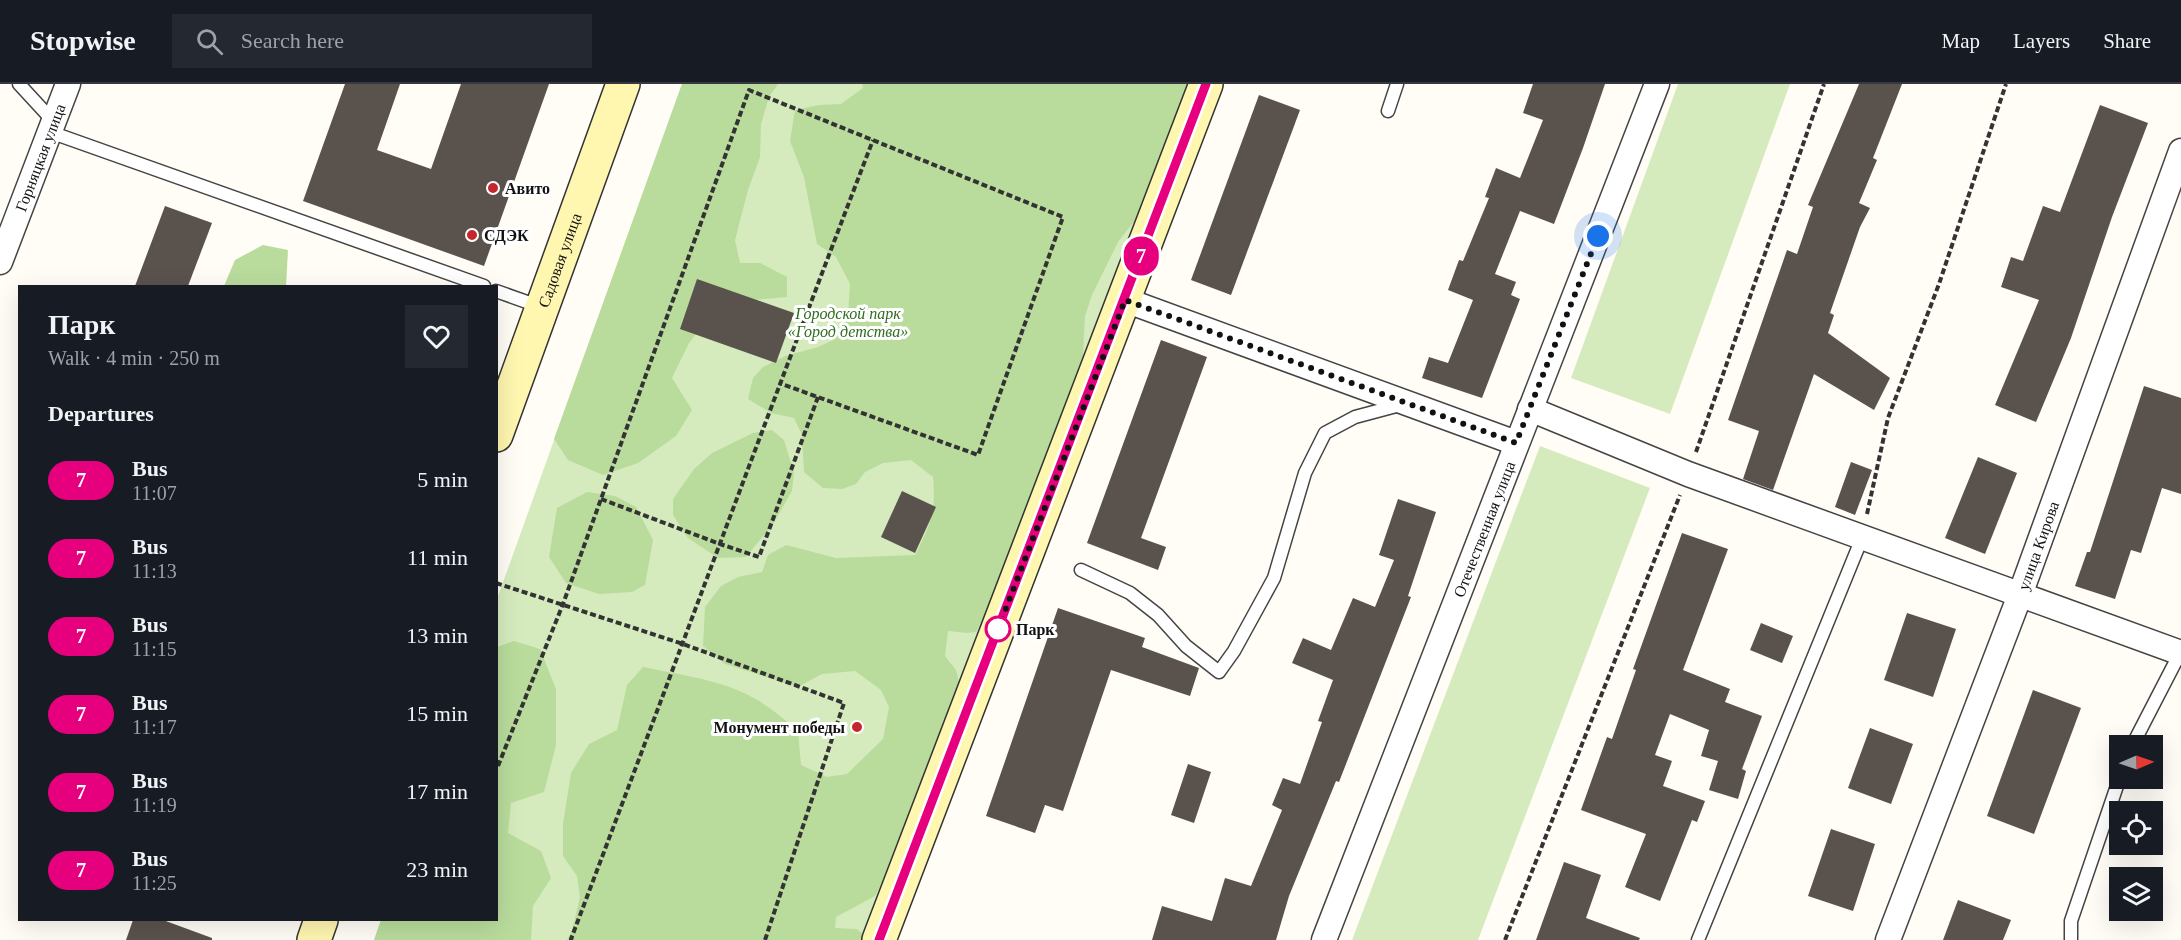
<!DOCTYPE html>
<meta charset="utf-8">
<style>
:root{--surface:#171b24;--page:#242831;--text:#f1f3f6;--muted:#9ea1a6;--line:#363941}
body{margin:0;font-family:Georgia,serif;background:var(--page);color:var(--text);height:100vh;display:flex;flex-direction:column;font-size:22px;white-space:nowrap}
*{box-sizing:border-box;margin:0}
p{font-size:20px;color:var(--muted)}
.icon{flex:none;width:33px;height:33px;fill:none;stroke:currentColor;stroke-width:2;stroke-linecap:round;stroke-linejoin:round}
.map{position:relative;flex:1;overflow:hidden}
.sheet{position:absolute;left:18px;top:201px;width:480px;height:636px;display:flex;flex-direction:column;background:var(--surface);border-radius:0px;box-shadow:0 6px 24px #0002}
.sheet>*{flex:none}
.badge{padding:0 12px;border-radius:20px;font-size:21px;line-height:39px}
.needle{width:39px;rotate:88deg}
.tools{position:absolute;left:2109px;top:651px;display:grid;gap:12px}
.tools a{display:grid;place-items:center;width:54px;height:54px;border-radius:0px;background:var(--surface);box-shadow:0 6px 24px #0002;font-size:30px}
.you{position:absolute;width:30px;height:30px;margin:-15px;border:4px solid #fff;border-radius:50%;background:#1a73e8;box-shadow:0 0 0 9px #1a73e833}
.map>.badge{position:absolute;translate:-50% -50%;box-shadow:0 0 0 3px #fff}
h2{padding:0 30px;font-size:22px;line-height:54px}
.round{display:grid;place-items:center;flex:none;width:63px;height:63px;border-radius:0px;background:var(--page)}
.overview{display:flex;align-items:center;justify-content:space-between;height:102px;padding:0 30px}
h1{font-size:28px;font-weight:700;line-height:45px}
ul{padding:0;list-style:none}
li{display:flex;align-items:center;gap:18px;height:78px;padding:0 30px}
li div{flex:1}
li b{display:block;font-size:22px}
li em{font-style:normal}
li .badge{min-width:66px;font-weight:700;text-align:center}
header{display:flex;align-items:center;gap:36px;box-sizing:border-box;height:84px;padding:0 30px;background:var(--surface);border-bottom:2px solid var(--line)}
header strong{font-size:28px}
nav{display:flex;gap:33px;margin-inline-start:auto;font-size:21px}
.search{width:420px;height:54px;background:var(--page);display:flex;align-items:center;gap:15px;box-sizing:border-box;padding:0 21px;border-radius:0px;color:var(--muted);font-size:22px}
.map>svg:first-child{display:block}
.green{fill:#d5ebbd}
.forest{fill:#b9dc9c}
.building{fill:#5a524d}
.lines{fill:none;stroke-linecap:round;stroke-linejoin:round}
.lane-casing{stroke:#444;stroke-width:15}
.street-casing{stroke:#444;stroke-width:27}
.secondary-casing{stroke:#333;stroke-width:36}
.path{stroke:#333;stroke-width:4;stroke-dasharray:6 3;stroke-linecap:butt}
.lane{stroke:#fff;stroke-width:12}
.street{stroke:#fff;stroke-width:24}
.secondary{stroke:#fff6b0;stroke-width:33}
.line-casing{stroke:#fff;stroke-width:14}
.line{stroke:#e6007e;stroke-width:9}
.walk{stroke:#111;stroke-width:6;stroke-dasharray:0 10.8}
.poi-dot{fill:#c4262e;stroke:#fff;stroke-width:2}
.stop-dot{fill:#fff;stroke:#e6007e;stroke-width:3}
.labels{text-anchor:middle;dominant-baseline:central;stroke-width:6;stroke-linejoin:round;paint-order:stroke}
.street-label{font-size:16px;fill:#111;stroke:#fff}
.poi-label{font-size:16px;font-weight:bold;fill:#111;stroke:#fff;text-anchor:start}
.park-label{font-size:16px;font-style:italic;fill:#2f6b1f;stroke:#fff}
.stop-label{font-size:16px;font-weight:bold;fill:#111;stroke:#fff;text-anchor:start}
</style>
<header>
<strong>Stopwise</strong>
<div class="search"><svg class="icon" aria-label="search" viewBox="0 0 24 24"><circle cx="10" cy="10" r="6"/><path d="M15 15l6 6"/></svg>Search here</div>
<nav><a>Map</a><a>Layers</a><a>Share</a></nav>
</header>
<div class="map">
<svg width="2181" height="856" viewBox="0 0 2181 856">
<rect width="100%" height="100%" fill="#fffdf5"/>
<g class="green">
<path d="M 682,0 L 1190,0 L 868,856 L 374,856 L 381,836 L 496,836 L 497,515 Z"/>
<path d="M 1678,0 L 1790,0 L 1670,330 L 1571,294 Z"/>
<path d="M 1540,362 L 1650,404 L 1478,856 L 1352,856 Z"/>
</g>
<g class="forest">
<path d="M 682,0 L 778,0 L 769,13 L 761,40 L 760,73 L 748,106 L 735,156 L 740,179 L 760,179 L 787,193 L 787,213 L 721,219 L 689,259 L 672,294 L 692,326 L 676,352 L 638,379 L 603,391 L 568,376 L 554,355 Z"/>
<path d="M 862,0 L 1194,0 L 1144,125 L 1118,158 L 1092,211 L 1085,232 L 1082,292 L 1006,492 L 976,548 L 968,549 L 948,547 L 945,572 L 956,586 L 962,609 L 895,774 L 875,812 L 836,833 L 835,844 L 857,845 L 866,853 L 865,856 L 567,856 L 572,847 L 580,813 L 577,792 L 563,772 L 563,740 L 571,689 L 589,660 L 617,646 L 627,601 L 643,583 C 675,590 715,595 744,609 C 764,618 782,633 798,647 L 801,681 L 827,693 L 847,690 L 883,655 L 889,623 L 881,606 L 855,587 L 822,590 L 798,603 L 725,580 L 703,562 L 705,523 L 721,502 L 738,493 L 762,488 L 768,471 L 786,461 L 836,474 L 915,471 C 931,440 936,428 933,393 L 911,376 L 883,379 L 865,388 L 856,400 L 842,405 L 823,404 L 804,388 L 802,351 L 794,334 L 771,329 L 748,315 L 753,294 L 763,283 L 785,272 L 818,263 L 833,256 L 848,231 L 850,200 L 836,173 L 817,160 L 804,93 L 790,57 L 795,26 L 819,21 L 841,20 L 863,4 Z"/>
<path d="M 263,161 L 288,166 L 286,202 L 224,202 L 235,176 Z"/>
<path d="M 772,346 L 784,356 L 794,389 L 792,407 L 773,440 L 746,473 L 718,474 L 688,454 L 673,431 L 673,415 L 694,385 L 712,369 L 753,349 Z"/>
<path d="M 587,408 L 615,412 L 636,423 L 653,456 L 645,501 L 632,508 L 599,510 L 566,499 L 549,473 L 557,424 Z"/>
<path d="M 514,557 L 540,565 L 556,605 L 556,661 L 544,708 L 511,719 L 508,749 L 541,767 L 551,794 L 533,822 L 531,856 L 374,856 L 381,836 L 496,836 L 497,563 Z"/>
</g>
<g class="building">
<path d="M 345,0 L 400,0 L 377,66 L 431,85 L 461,0 L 549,0 L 484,182 L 303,117 Z"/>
<path d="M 1533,0 L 1605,0 L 1583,64 L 1554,140 L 1520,127 L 1495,190 L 1516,198 L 1511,211 L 1520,215 L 1482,314 L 1422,294 L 1429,273 L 1448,279 L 1473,216 L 1448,206 L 1459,176 L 1463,177 L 1489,114 L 1485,113 L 1496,84 L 1520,94 L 1543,36 L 1523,29 Z"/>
<path d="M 1859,0 L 1902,0 L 1873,74 L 1877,76 L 1859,119 L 1870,124 L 1860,143 L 1830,229 L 1834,231 L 1828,249 L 1890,294 L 1874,326 L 1814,290 L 1773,406 L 1743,395 L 1759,347 L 1728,336 L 1787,166 L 1797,170 L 1813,123 L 1808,121 Z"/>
<path d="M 1259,11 L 1300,26 L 1231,211 L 1191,196 Z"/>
<path d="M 2100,21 L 2148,39 L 2112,133 L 2071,254 L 2036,338 L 1995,321 L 2039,216 L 2001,203 L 2011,173 L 2023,177 L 2043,122 L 2060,128 Z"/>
<path d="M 165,122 L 212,139 L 188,202 L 135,202 Z"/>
<path d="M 697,195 L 794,229 L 776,279 L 680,245 Z"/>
<path d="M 1161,256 L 1207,273 L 1141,454 L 1166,463 L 1158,486 L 1087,459 Z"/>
<path d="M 2144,302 L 2181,314 L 2181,410 L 2162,404 L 2141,469 L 2131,466 L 2115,515 L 2075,502 L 2087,468 L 2090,468 Z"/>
<path d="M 1978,373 L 2017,389 L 1985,470 L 1945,454 Z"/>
<path d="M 1851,378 L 1872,386 L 1855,431 L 1835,423 Z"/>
<path d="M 902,407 L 936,423 L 915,469 L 881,453 Z"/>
<path d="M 1398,415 L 1436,428 L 1408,512 L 1411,513 L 1339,698 L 1336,697 L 1289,812 L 1276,856 L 1152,856 L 1162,822 L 1212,837 L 1225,794 L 1251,802 L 1282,726 L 1272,721 L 1283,694 L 1300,700 L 1322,638 L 1318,637 L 1333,596 L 1292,579 L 1303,554 L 1331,566 L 1353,514 L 1375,523 L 1394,476 L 1379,471 Z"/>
<path d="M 1682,449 L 1728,465 L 1683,586 L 1730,605 L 1725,618 L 1762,632 L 1742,685 L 1746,687 L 1738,715 L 1709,706 L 1718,677 L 1701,672 L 1709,646 L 1670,630 L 1655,671 L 1672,677 L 1663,702 L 1705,717 L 1697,738 L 1692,736 L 1660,817 L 1625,803 L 1646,750 L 1581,726 L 1607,653 L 1612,655 L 1636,586 L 1633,585 Z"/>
<path d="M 1058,524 L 1145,554 L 1142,563 L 1199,584 L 1190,612 L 1111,586 L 1063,727 L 1045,721 L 1035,749 L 986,732 Z"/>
<path d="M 1907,529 L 1956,545 L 1933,613 L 1884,596 Z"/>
<path d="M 1761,539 L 1793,552 L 1782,579 L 1750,566 Z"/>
<path d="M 2033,606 L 2081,624 L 2034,750 L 1987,732 Z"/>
<path d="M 1870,644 L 1913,660 L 1891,720 L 1848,704 Z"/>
<path d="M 1188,680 L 1211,688 L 1194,739 L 1171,731 Z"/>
<path d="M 1831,745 L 1875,760 L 1853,827 L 1808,812 Z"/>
<path d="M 1564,778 L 1601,791 L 1586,834 L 1640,854 L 1639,856 L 1536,856 Z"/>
<path d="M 1958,816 L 2011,836 L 2003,856 L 1943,856 Z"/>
<path d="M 133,836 L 163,836 L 212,854 L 212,856 L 126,856 Z"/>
</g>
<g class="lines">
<defs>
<g id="lane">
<path d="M 19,0 L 54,38"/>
<path d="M 1388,27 L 1397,0"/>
<path d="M 50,48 L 484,202"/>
<path d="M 496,207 L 541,223"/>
<path d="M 1081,486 L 1130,509 L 1158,531 L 1186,562 L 1219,588 L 1234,567 L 1274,494 L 1305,389 L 1325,349 L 1355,333 L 1400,321"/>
<path d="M 2132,662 L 2180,569"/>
<path d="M 1698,856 L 1862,454"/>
<path d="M 2071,856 L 2071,837 L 2120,693"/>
</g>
<g id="street">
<path id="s1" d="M 0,178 L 68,0"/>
<path d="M 1125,216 L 1516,359"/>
<path d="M 1530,325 L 1688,390 L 2181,569"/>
<path id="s2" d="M 1324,856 L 1657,0"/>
<path id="s3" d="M 1888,856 L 2020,511 L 2181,67"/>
</g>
<g id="secondary">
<path id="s4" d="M 496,351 L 623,0"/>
<path d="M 314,856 L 321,836"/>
<path d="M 879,856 L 1206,0"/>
</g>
</defs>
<use href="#lane" class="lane-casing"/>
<use href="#street" class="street-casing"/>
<use href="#secondary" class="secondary-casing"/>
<g class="path">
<path d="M 1696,368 L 1824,0"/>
<path d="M 601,415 L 720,460 L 759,473 L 818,313"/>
<path d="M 1867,430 L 1888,334 L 1939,200 L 2006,0"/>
<path d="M 496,499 L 683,560 L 844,619 L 765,856"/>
<path d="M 498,682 L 563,520 L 749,6 L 1063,133 L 978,371 L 779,299"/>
<path d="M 573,856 L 571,855 C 672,589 771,321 873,56"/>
<path d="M 1505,856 L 1680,411"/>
</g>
<use href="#lane" class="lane"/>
<use href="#street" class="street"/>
<use href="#secondary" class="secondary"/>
</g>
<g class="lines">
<defs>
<path id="line" d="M 879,856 L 1206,0"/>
</defs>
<use href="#line" class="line-casing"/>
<use href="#line" class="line"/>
<path class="walk" d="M 998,545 L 1125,216 L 1516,359 L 1598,152"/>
</g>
<g class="poi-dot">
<circle cx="493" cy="104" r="6"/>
<circle cx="472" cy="151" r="6"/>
<circle cx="857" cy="643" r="6"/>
</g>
<circle class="stop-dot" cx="998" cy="545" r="12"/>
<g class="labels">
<g class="street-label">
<text stroke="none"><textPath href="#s1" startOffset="112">Горняцкая улица</textPath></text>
<text stroke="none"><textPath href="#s4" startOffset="186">Садовая улица</textPath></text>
<text stroke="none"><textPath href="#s2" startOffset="441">Отечественная улица</textPath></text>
<text stroke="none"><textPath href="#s3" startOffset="422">улица Кирова</textPath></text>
</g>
<g class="poi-label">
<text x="505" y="104">Авито</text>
<text x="484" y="151">СДЭК</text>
<text x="845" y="643" text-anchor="end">Монумент победы</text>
</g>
<g class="park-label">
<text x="848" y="229">Городской парк<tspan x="848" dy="18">«Город детства»</tspan></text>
</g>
<g class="stop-label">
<text x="1016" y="545">Парк</text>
</g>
</g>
</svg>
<div class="tools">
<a><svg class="needle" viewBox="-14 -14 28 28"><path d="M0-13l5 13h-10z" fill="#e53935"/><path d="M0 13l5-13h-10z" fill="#9ea1a6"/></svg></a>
<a><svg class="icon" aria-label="locate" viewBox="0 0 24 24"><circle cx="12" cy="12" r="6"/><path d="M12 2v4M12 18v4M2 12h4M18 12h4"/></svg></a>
<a><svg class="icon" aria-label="layers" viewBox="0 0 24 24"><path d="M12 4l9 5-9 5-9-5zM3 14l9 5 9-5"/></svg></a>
</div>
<div class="you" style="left:1598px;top:152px"></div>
<b class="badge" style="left:1141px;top:172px;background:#e6007e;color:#fff">7</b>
<section class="sheet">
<div class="overview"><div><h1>Парк</h1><p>Walk · 4 min · 250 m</p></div><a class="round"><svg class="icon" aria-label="heart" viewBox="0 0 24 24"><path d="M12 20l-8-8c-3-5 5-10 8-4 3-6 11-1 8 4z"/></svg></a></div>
<h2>Departures</h2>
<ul>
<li><span class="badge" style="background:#e6007e;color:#fff">7</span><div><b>Bus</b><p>11:07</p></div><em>5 min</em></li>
<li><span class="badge" style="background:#e6007e;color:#fff">7</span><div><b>Bus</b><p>11:13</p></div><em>11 min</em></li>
<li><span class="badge" style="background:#e6007e;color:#fff">7</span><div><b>Bus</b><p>11:15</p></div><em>13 min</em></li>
<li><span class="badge" style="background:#e6007e;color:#fff">7</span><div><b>Bus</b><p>11:17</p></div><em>15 min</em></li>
<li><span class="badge" style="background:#e6007e;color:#fff">7</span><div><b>Bus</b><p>11:19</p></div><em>17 min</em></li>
<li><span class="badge" style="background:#e6007e;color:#fff">7</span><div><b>Bus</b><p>11:25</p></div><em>23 min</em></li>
</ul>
</section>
</div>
